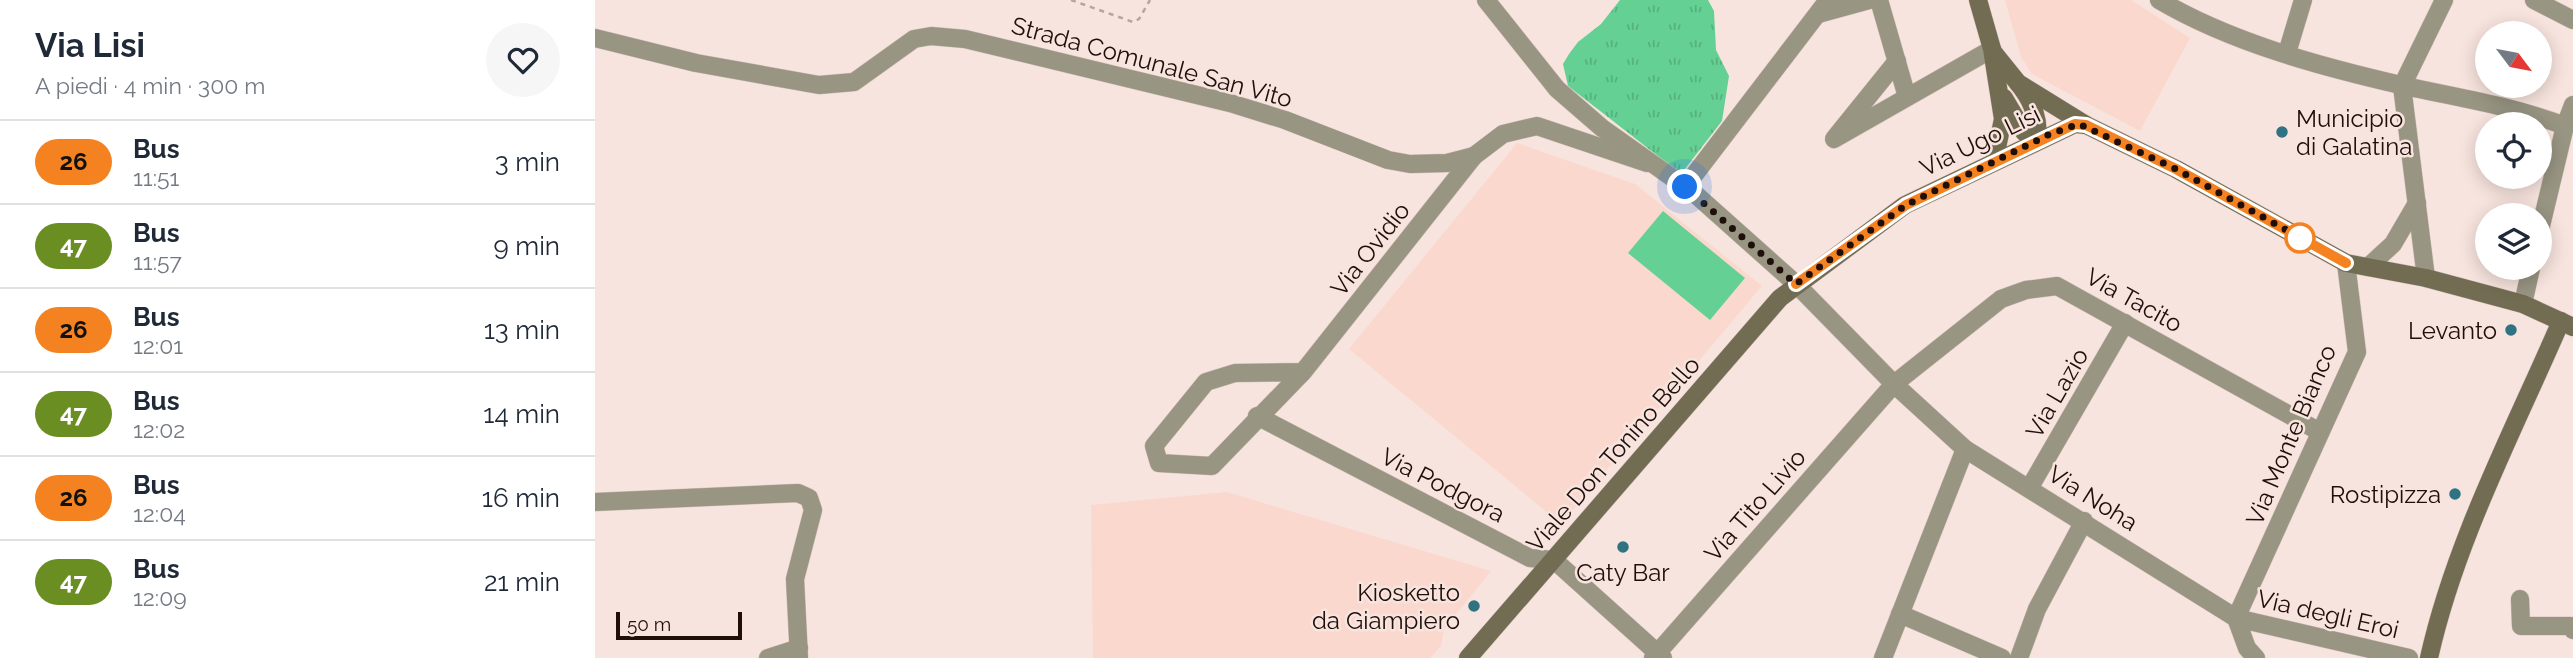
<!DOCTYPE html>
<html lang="it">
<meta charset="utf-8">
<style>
:root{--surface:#fff;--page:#f6f6f7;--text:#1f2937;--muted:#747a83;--line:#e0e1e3}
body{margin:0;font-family:Raleway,sans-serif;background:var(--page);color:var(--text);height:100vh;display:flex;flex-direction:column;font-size:26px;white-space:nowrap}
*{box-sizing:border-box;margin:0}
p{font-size:23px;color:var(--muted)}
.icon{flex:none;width:38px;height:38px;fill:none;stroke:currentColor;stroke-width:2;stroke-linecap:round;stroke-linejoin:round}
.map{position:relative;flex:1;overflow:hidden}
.drawer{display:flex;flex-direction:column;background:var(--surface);width:595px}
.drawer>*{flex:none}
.badge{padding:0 14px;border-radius:23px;font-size:24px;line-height:46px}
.needle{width:46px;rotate:122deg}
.buttons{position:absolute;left:1880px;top:21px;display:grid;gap:14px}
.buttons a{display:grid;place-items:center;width:77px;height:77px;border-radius:50%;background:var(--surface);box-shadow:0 4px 18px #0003;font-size:35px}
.scale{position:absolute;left:21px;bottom:18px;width:126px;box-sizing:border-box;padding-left:7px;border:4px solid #1f0f0a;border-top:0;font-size:19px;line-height:24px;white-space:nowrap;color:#1f0f0a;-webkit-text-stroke:5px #f8e4de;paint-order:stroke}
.you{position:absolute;width:35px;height:35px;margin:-18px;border:5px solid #fff;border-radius:50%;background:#1a73e8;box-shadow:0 0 0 10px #1a73e833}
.map>.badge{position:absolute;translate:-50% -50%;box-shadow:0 0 0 4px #fff}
.round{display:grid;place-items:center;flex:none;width:74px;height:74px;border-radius:37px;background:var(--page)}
.overview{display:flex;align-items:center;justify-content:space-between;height:119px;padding:0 35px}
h1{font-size:33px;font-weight:700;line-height:52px}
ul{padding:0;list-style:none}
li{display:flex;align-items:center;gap:21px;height:84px;padding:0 35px;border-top:2px solid var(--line)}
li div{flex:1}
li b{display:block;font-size:26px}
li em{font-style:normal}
li .badge{min-width:77px;font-weight:700;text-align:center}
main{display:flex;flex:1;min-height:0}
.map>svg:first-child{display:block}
.built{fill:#fad8ce}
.grass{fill:url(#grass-tufts)}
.pitch{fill:#64d093}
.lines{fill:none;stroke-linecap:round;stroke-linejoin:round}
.minor-casing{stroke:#d5c2bc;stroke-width:19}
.tertiary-casing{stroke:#d5c2bc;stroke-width:19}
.secondary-casing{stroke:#d5c2bc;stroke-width:19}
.path{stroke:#b7a49e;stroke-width:2.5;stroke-dasharray:5 5;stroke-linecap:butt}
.minor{stroke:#999583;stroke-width:18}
.tertiary{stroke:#999583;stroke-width:18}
.secondary{stroke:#726c52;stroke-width:18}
.line-casing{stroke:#fff;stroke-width:16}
.line{stroke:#f58220;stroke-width:10}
.walk{stroke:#1f0f0a;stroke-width:7;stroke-dasharray:0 12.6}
.poi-dot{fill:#2f7383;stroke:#f8e4de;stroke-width:2.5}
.stop-dot{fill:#fff;stroke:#f58220;stroke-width:3.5}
.labels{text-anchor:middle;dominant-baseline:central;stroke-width:5;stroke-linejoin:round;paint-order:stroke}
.street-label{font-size:24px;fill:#1f0f0a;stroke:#f8e4de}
.poi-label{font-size:24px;fill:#1f0f0a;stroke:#f8e4de;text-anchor:end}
</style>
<main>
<section class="drawer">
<div class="overview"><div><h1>Via Lisi</h1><p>A piedi · 4 min · 300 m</p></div><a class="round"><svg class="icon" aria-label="heart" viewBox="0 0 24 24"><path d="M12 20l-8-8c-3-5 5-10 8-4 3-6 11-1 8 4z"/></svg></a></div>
<ul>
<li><span class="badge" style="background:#f58220;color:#111">26</span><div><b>Bus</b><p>11:51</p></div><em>3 min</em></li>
<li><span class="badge" style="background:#6b8e23;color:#fff">47</span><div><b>Bus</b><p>11:57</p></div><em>9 min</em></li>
<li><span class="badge" style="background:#f58220;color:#111">26</span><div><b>Bus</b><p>12:01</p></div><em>13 min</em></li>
<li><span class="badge" style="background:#6b8e23;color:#fff">47</span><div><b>Bus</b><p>12:02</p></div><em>14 min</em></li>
<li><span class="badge" style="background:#f58220;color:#111">26</span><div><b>Bus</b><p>12:04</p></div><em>16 min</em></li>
<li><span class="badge" style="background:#6b8e23;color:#fff">47</span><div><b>Bus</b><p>12:09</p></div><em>21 min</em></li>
</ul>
</section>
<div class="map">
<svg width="1978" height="658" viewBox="0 0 1978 658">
<defs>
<pattern id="grass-tufts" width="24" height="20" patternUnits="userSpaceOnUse" patternTransform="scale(1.75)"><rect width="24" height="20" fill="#64d093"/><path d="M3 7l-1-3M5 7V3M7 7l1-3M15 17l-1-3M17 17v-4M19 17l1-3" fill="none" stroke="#56b17d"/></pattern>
</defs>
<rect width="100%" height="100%" fill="#f8e4de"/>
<g class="built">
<path d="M 1410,0 L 1536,0 L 1595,38 L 1545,131 L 1437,74 L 1426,57 Z"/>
<path d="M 922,143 L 1040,184 L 1167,286 L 966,524 L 754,349 Z"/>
<path d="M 632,492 L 896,571 L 849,629 L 846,646 L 835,658 L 498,658 L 496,505 Z"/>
</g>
<path class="grass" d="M 1025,0 L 1113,0 L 1119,11 L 1121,50 L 1134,76 L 1127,121 L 1086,174 L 973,86 L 968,64 L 974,54 L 983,42 L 1006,24 Z"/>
<path class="pitch" d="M 1068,211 L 1150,278 L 1115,320 L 1033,253 Z"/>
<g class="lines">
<defs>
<g id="minor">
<path d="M 1284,0 L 1312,97"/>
<path d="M 1564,0 C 1637,43 1727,67 1810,86 C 1864,98 1918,106 1970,126"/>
<path d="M 1939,0 L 1978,20"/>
<path d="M 1223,14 L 1274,0"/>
<path d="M 0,38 L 101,63 L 224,85 L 259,82 L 319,39 L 336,36 L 370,39 L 635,103 L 690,120 L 793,160 L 815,164 L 852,163 L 879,156 L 908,134 L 942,126 L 1052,163"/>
<path d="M 1692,53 L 1708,0"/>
<path d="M 1302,61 L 1239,139 L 1397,49"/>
<path d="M 1090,187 L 1233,0"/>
<path d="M 1944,234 L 1970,126 L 1978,105"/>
<path d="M 1773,267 L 1798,244 L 1822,203"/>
<path d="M 1831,278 L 1807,86 L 1849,0"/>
<path d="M 1928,304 L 1936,268"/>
<path d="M 708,372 L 640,373 L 611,382 L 559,446 L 564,463 L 617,466 L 708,372 L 879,156"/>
<path d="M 662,416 L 935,558 L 959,560 L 1068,658"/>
<path d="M 1435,487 L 1530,323"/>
<path d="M 0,502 L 203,493 L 214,498 L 218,510 L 200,579 L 204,658"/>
<path d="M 1925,599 L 1926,626 L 1976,626 L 1978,630"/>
<path d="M 1305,614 L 1407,658"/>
<path d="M 1641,618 L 1762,352 L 1751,263"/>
<path d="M 1641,618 L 1814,658"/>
<path d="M 1641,618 L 1652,648 L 1661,658"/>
<path d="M 173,658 L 204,648"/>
<path d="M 1058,658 L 1299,384 L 1406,299 L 1431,290 L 1462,286 L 1725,432"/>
<path d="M 1288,658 L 1370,449"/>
<path d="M 1424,658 L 1442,609 L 1489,521"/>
</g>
<path id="tertiary" d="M 891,0 L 962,89 L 1007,128 L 1099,193 L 1201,284 L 1299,384 L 1370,449 L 1641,618"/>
<g id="secondary">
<path d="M 1383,0 L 1397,49 L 1408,119 L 1399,162"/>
<path d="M 1398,52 L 1423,83 L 1491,125"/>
<path d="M 1409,98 L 1429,132 L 1442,140 C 1445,119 1436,99 1423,83"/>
<path d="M 873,658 L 1185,298 L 1310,205 L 1480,124 L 1491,125 L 1581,169 L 1751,263 L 1831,278 L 1928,304 L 1978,327"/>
<path d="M 1834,658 C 1860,541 1919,430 1966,321"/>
</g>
</defs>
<use href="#minor" class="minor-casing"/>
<use href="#tertiary" class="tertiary-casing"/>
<use href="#secondary" class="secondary-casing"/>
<path class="path" d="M 476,0 L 538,22 L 544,19 L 555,0"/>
<use href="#minor" class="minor"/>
<use href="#tertiary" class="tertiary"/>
<use href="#secondary" class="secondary"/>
</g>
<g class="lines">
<defs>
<path id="line" d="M 1201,284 L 1311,205 L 1480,124 L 1491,125 L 1581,169 L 1751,263"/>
</defs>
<use href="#line" class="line-casing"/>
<use href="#line" class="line"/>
<path class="walk" d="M 1090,187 L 1201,284 L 1311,205 L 1455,134 L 1484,124 L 1581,169 L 1713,242 L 1705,238"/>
</g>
<g class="poi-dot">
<circle cx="1687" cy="132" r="7"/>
<circle cx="1916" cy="330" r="7"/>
<circle cx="1860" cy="494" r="7"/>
<circle cx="1028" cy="547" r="7"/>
<circle cx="879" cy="606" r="7"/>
</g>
<circle class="stop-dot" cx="1705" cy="238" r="14"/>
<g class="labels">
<g class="street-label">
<text transform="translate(557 62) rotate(15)">Strada Comunale San Vito</text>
<text transform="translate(1385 141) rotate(-26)">Via Ugo Lisi</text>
<text transform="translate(775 249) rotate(-52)">Via Ovidio</text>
<text transform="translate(1539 300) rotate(29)">Via Tacito</text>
<text transform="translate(1462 393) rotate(-60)">Via Lazio</text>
<text transform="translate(1696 435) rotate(-67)">Via Monte Bianco</text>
<text transform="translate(1018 454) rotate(-49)">Viale Don Tonino Bello</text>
<text transform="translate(848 485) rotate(27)">Via Podgora</text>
<text transform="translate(1498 498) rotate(32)">Via Noha</text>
<text transform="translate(1160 505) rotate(-49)">Via Tito Livio</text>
<text transform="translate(1733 614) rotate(13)">Via degli Eroi</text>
</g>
<g class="poi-label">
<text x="1701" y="118" text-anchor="start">Municipio<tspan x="1701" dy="28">di Galatina</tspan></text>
<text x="1902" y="330">Levanto</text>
<text x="1846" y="494">Rostipizza</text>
<text x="1028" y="572" text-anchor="middle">Caty Bar</text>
<text x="865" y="592">Kiosketto<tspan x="865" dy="28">da Giampiero</tspan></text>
</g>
</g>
</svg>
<div class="buttons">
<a><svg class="needle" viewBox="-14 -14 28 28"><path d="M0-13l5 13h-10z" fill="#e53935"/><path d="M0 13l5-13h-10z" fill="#747a83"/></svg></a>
<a><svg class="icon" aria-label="locate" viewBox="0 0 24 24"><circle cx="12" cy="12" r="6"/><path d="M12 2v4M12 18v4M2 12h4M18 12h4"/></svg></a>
<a><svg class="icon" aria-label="layers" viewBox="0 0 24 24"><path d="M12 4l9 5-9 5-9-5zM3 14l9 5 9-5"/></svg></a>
</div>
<div class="scale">50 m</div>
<div class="you" style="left:1090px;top:187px"></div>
</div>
</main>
